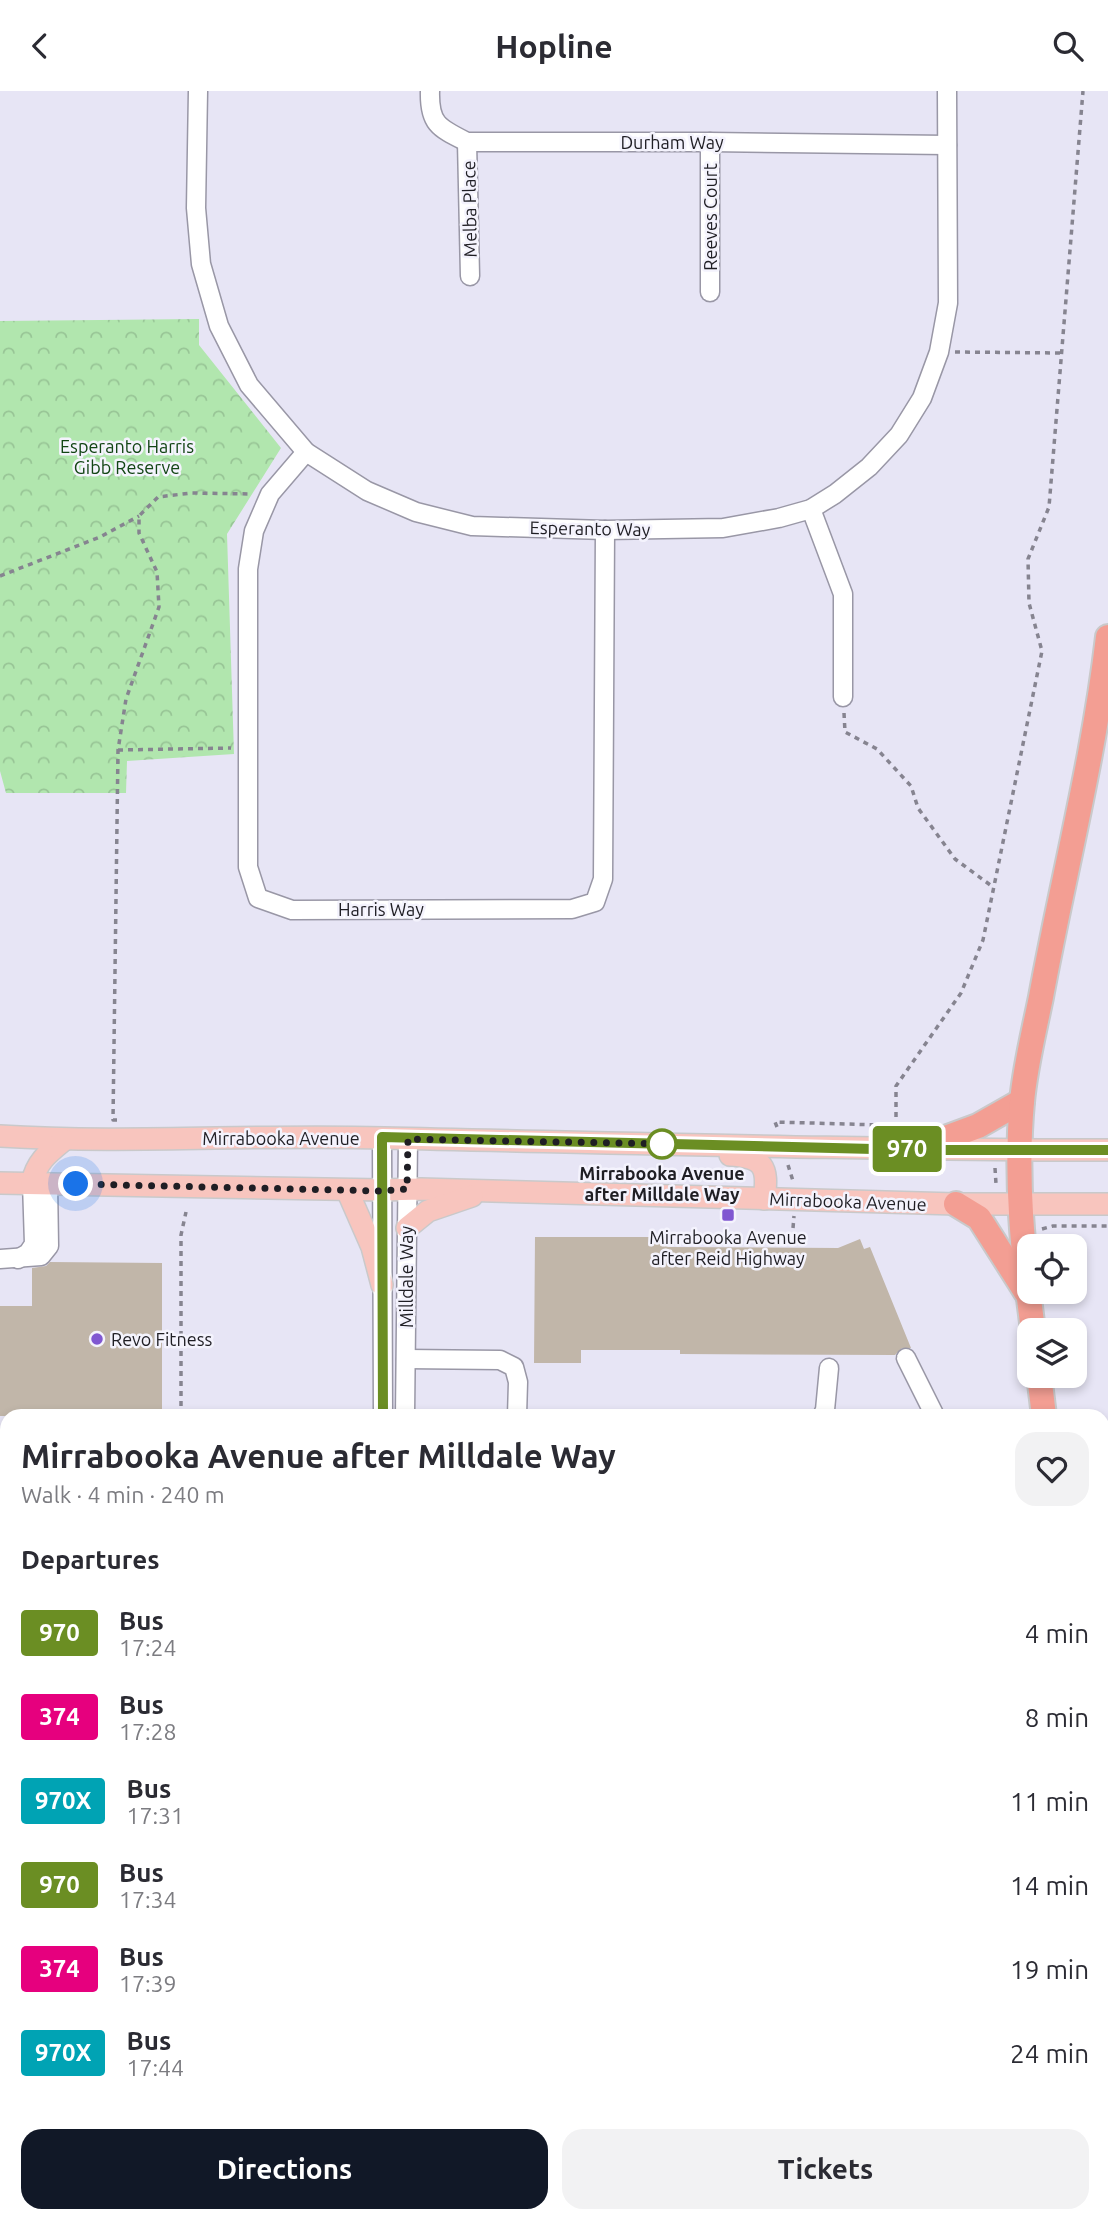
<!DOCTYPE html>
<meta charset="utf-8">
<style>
:root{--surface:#fff;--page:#f2f2f3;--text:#2b2b33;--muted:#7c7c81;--accent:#111827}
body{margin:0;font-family:Ubuntu,sans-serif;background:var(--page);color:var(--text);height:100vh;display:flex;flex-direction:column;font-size:26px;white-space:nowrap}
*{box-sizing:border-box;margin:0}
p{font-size:23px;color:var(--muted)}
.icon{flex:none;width:38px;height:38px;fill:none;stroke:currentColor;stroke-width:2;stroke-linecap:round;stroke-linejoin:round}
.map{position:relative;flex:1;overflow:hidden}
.panel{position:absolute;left:0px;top:1318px;width:1110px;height:814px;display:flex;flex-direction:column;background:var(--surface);border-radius:21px 21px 0 0;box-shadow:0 4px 10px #0003}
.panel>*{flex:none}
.badge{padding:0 14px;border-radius:5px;font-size:24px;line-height:46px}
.buttons{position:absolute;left:1017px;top:1143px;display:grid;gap:14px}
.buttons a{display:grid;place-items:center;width:70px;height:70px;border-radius:14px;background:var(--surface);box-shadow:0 4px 10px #0003;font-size:35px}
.you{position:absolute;width:35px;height:35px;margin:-18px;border:5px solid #fff;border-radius:50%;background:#1a73e8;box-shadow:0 0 0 10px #1a73e833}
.map>.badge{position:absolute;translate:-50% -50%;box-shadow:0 0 0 4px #fff}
h2{padding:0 21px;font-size:26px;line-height:63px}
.round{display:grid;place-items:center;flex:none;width:74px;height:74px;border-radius:21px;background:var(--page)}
.headline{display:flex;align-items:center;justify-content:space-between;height:119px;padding:0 21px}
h1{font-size:33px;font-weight:700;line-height:52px}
.action{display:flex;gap:14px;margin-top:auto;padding:14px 21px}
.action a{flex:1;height:80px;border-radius:21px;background:var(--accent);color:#fff;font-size:28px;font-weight:700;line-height:80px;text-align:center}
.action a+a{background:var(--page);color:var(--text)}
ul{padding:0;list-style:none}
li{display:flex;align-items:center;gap:21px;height:84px;padding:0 21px}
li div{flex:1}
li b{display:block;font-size:26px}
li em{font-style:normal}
li .badge{min-width:77px;font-weight:700;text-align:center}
header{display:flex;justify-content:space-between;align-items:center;height:91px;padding:0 21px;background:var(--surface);font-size:32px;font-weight:700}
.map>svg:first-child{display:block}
.commercial{fill:#efd8cc}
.park{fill:url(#park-crowns)}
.building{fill:#c1b6a9}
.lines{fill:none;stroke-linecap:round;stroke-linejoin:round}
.minor-casing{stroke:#9997a6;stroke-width:21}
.major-casing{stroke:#c9c9ca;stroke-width:24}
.highway-casing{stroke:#c9c9ca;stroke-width:28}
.path{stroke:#868490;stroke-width:3.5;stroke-dasharray:5 5;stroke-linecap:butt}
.minor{stroke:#fff;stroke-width:18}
.major{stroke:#f8c5be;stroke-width:21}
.highway{stroke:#f39e93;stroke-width:24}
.line-casing{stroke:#fff;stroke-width:16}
.line{stroke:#6b8e23;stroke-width:10}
.walk{stroke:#1f1e24;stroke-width:7;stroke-dasharray:0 12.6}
.stop-dot{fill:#fff;stroke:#6b8e23;stroke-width:3.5}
.poi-dot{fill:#8057d1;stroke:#f4f3fd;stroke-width:2.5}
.labels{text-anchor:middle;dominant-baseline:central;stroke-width:5;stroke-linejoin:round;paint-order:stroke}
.street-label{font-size:18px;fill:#1f1e24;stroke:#f4f3fd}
.park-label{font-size:18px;fill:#124514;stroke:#f4f3fd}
.stop-label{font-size:18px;font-weight:bold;fill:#1f1e24;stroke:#f4f3fd}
.poi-label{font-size:18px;fill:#1f1e24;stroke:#f4f3fd}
</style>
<header><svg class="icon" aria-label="back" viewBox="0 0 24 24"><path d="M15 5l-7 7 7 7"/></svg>Hopline<svg class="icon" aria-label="search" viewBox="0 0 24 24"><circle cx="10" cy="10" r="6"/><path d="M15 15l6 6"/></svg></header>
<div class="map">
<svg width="1108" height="2131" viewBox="0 0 1108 2131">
<defs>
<pattern id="park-crowns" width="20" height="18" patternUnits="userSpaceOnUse" patternTransform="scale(1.75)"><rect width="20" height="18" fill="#b1e6ae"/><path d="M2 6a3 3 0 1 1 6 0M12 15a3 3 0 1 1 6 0" fill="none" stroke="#98c596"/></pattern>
</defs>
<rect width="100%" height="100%" fill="#e7e5f5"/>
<path class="commercial" d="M 0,1670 L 7,1670 L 7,2124 L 422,2125 L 421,2131 L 0,2131 Z"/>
<path class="park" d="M 199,228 L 199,254 L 281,357 L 227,443 L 234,663 L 127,670 L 126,702 L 6,702 L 0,680 L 0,230 Z"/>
<g class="building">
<path d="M 535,1146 L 658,1146 L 668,1156 L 838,1157 L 860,1148 L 864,1158 L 870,1156 L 911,1257 L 902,1257 L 895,1264 L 680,1263 L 680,1259 L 581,1259 L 581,1272 L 534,1272 Z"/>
<path d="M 50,1171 L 162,1172 L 162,1325 L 0,1325 L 0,1215 L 32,1215 L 32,1177 L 46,1175 Z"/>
</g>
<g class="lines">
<defs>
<g id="minor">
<path d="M 198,0 L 196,117 L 201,173 L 219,235 L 249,294 L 306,361 L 367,400 L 416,421 L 472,435 L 605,439 L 723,437 L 779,427 L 811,418 L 835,403 L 869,376 L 899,344 L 922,307 L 939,261 L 948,212 L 947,0"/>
<path d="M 430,0 C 429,33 439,37 467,51 L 710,51 L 947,54"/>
<path d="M 467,51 L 470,185"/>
<path d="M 710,51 L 710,201"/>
<path d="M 306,361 L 270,403 L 254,440 L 248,478 L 248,776 L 258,807 L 292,819 L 572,818 L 595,811 L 603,788 L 605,439"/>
<path d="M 811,418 L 843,503 L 843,606"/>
<path d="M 382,1046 L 383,1325"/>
<path d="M 0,1168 L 41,1165 L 49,1155 L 48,1092"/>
<path d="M 18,1168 L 28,1162 L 34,1153 L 32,1092"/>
<path d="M 906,1267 L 935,1325"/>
<path d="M 406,1268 L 500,1269 L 514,1276 L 518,1291 L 517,1325"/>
<path d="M 405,1325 L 408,1047"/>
<path d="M 822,1325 L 825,1319 L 829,1277"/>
<path d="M 0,1632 L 7,1632"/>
<path d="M 0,1652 L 7,1652"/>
<path d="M 0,1845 L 7,1837"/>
<path d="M 0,1945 L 7,1948"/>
<path d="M 0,2003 L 7,1996"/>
<path d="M 0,2013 L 7,2020"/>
<path d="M 439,2131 L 442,2124"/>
<path d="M 458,2131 L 459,2124"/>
</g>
<g id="major">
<path d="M 0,1045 C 128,1053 256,1043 384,1047 C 625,1052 867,1059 1108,1059"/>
<path d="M 730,1064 C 763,1066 769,1075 764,1108"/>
<path d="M 0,1092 L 382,1099 L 421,1098 L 956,1113 L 1108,1113"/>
<path d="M 32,1092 C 36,1071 48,1062 64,1049"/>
<path d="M 347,1099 L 372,1156 L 382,1194"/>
<path d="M 407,1137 L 428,1120 L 472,1105"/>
</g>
<g id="highway">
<path d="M 913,1059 L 978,1035 L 1022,1010"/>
<path d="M 956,1113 L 979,1127 L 1026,1201"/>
<path d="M 1033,1239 C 1023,1164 1015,1086 1022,1011 C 1025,976 1034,941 1041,906 C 1063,786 1094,667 1108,546"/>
<path d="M 1039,1284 L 1044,1325"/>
<path d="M 1099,2124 L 1099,2131"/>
</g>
</defs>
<use href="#minor" class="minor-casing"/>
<use href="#major" class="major-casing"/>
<use href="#highway" class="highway-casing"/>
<g class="path">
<path d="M 955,261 L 1062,262"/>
<path d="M 0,485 L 100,446 L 139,425"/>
<path d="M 844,622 L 845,641 L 877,658 L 911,695 L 918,717 L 955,768 L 993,796"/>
<path d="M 118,659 L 231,657"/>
<path d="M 117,1029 L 113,1029 L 118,659 L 126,608 L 159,516 L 157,481 L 139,442 L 139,425 L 158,406 L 191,402 L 251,403"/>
<path d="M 777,1036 L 775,1031 L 916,1035"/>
<path d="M 896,1036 L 896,995 L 961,902 L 983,849 L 1042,560 L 1029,512 L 1028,468 L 1049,416 L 1083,0"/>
<path d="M 788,1074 L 793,1090"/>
<path d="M 995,1077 L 996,1093"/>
<path d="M 793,1137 L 794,1125"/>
<path d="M 1042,1138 L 1053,1135 L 1108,1135"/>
<path d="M 181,1325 L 181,1144 L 186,1121"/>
<path d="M 1102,1856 L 1108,1854"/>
</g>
<use href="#minor" class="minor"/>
<use href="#major" class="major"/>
<use href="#highway" class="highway"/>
</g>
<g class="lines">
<defs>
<path id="line" d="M 383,1325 L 382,1046 L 914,1059 L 1108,1059"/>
</defs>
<use href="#line" class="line-casing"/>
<use href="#line" class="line"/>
<path class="walk" d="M 76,1093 L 382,1100 L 407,1098 L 408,1048 L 665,1053 L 662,1053"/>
</g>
<circle class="stop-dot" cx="662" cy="1053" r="14"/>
<g class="poi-dot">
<rect x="721" y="1117" width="14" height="14" rx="3.5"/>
<circle cx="97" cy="1248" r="7"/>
</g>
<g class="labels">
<g class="street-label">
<text x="672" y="51">Durham Way</text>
<text transform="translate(469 118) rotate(-91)">Melba Place</text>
<text transform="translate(710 126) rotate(-90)">Reeves Court</text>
<text transform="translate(590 437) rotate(1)">Esperanto Way</text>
<text x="381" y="818">Harris Way</text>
<text x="281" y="1047">Mirrabooka Avenue</text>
<text transform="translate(848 1110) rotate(2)">Mirrabooka Avenue</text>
<text transform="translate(406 1186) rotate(-90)">Milldale Way</text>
</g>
<g class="park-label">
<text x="127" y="355">Esperanto Harris<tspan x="127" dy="21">Gibb Reserve</tspan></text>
</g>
<g class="stop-label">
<text x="662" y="1082">Mirrabooka Avenue<tspan x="662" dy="21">after Milldale Way</tspan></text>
</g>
<g class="poi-label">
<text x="728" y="1146">Mirrabooka Avenue<tspan x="728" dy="21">after Reid Highway</tspan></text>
<text x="111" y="1248" text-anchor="start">Revo Fitness</text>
</g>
</g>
</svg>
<div class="buttons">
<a><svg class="icon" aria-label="locate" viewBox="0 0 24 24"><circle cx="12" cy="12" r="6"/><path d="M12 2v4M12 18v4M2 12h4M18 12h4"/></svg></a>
<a><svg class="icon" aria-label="layers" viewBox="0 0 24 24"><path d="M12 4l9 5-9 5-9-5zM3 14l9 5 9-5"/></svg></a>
</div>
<div class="you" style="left:76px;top:1093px"></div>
<b class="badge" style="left:907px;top:1058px;background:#6b8e23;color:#fff">970</b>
<section class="panel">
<div class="headline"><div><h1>Mirrabooka Avenue after Milldale Way</h1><p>Walk · 4 min · 240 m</p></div><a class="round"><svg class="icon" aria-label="heart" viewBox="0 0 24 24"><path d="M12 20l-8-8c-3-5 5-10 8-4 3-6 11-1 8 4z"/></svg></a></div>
<h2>Departures</h2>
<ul>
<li><span class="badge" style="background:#6b8e23;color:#fff">970</span><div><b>Bus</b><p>17:24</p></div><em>4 min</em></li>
<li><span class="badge" style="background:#e6007e;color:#fff">374</span><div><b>Bus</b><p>17:28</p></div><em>8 min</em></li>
<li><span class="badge" style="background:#00a3b4;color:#fff">970X</span><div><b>Bus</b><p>17:31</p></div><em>11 min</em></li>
<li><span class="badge" style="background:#6b8e23;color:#fff">970</span><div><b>Bus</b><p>17:34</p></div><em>14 min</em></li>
<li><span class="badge" style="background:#e6007e;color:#fff">374</span><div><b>Bus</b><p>17:39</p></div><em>19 min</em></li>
<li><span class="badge" style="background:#00a3b4;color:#fff">970X</span><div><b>Bus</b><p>17:44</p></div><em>24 min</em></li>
</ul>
<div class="action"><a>Directions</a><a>Tickets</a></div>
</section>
</div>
